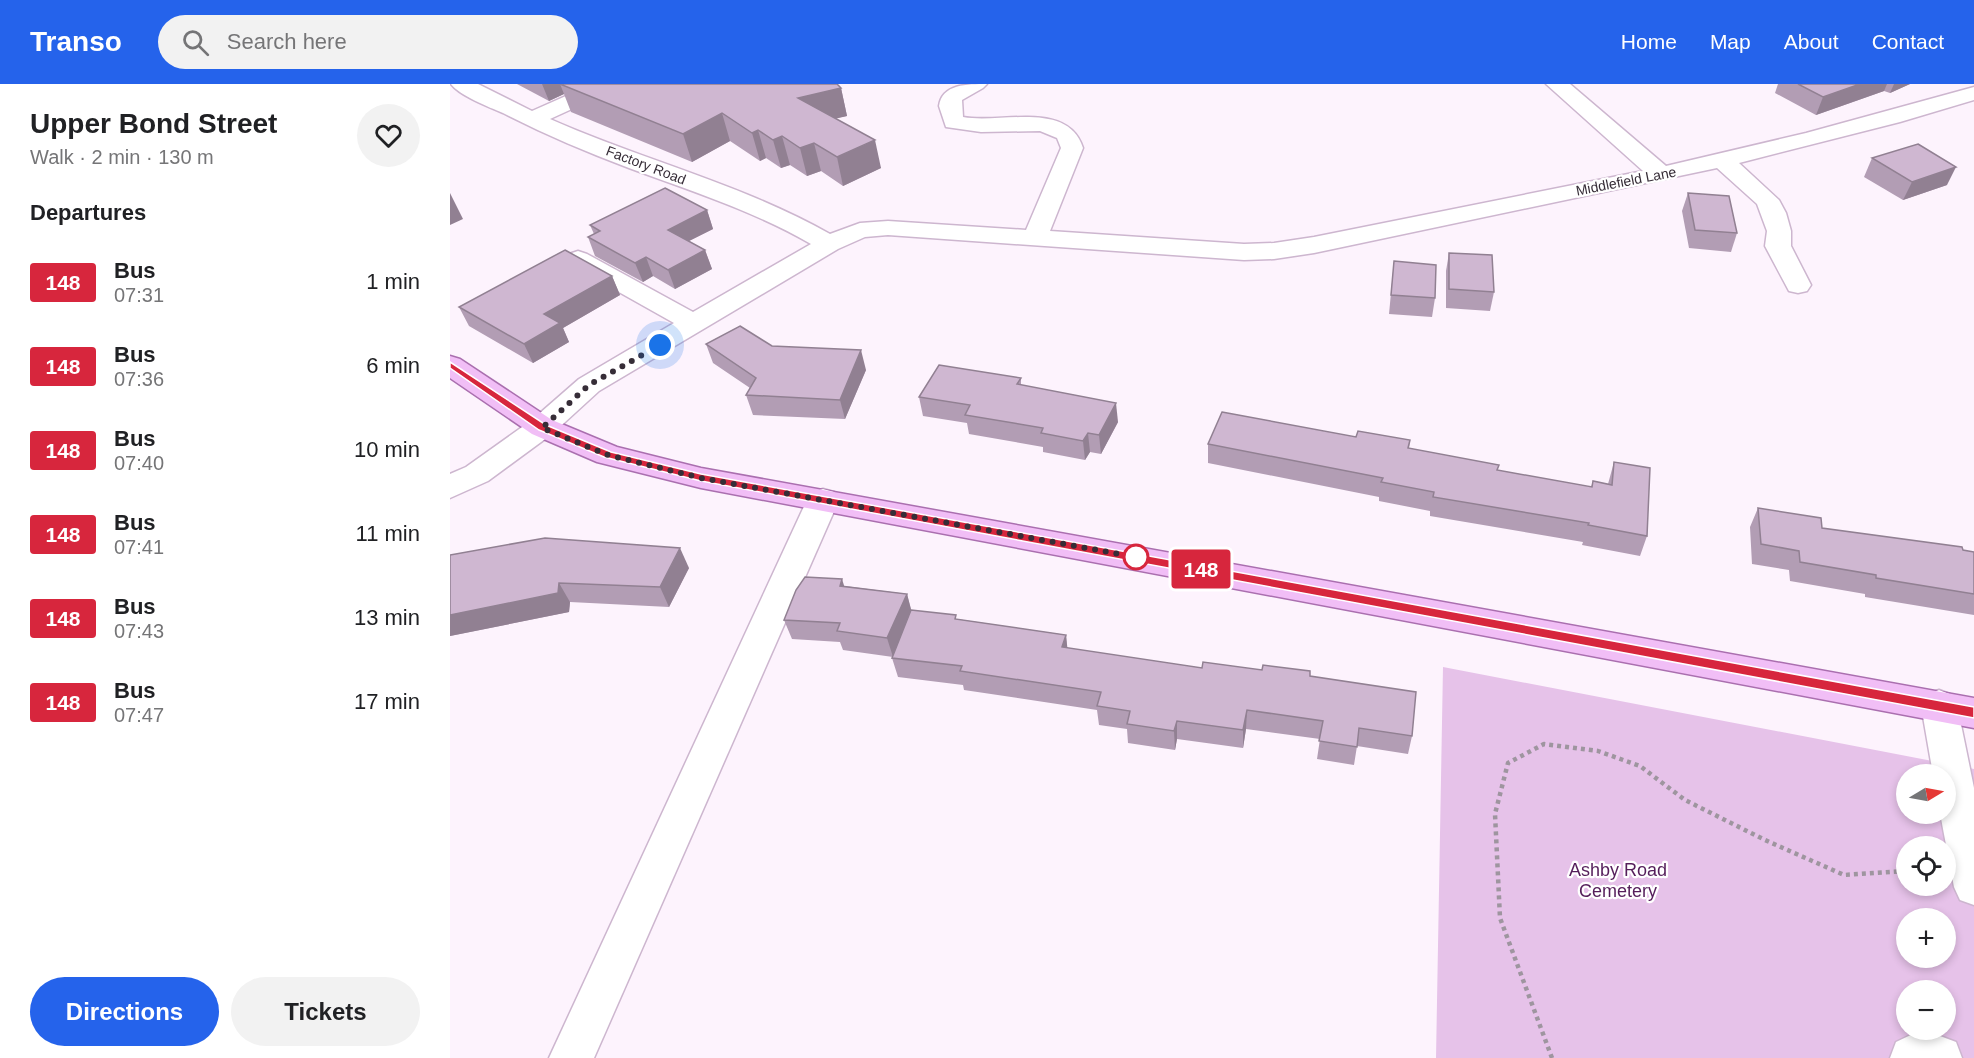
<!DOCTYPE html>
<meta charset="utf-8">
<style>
:root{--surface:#fff;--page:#f2f2f2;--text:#202124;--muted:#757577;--accent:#2563eb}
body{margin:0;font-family:Arial,sans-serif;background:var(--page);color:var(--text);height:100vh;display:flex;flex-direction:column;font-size:22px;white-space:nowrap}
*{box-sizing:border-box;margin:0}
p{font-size:20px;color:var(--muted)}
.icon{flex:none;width:33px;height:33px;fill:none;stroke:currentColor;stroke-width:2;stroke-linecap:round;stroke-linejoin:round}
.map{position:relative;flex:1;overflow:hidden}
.sheet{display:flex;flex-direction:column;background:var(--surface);width:450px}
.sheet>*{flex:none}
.badge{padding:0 12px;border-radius:4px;font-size:21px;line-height:39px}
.needle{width:39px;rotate:80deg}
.fabs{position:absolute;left:1446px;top:680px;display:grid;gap:12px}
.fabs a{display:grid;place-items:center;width:60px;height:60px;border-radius:50%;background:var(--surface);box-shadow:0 3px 9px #0003;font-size:30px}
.you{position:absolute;width:30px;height:30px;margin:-15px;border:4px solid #fff;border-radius:50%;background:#1a73e8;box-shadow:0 0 0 9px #1a73e833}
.map>.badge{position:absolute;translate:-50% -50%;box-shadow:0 0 0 3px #fff}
h2{padding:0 30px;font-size:22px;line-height:54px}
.round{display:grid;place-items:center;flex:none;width:63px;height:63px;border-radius:32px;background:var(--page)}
.head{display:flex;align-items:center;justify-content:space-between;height:102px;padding:0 30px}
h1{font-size:28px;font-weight:700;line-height:45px}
.cta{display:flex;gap:12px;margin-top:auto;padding:12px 30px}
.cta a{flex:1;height:69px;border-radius:36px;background:var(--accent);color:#fff;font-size:24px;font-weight:700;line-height:69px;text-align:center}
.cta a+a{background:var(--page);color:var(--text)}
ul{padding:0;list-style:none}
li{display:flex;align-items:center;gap:18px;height:84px;padding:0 30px}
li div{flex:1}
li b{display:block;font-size:22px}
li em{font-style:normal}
li .badge{min-width:66px;font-weight:700;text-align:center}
header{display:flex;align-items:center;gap:36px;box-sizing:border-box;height:84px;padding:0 30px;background:var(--accent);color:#fff}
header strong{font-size:28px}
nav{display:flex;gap:33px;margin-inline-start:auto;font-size:21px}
.search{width:420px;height:54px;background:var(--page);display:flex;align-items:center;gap:15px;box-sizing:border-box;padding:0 21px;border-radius:33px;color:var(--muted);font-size:22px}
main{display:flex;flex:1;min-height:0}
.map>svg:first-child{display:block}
.green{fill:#e6c2e9;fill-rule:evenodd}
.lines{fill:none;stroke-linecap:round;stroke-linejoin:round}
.minor-casing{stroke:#cdb6cf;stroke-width:3}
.major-casing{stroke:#aa6faf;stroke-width:3}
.path{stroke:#9e959f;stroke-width:4.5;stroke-dasharray:4 4;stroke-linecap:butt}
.minor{fill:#fff;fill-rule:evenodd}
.major{fill:#f1bef6;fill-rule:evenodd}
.wall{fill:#b29db4}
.shaded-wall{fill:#918092}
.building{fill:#cfb7d1;stroke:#918092;stroke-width:1.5}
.line{fill:#d7263d;stroke:#fff;stroke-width:1.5}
.walk{stroke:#362d37;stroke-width:6;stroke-dasharray:0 10.8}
.stop-dot{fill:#fff;stroke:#d7263d;stroke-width:3}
.labels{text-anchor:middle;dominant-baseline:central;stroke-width:4.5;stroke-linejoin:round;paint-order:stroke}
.far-street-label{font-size:14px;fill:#362d37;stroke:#fff}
.near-park-label{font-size:18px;fill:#551e5b;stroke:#fff}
</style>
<header>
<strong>Transo</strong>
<div class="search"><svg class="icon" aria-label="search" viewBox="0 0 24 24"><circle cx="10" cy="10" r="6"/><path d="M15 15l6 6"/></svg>Search here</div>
<nav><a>Home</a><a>Map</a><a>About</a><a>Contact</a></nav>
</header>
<main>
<section class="sheet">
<div class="head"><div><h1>Upper Bond Street</h1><p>Walk · 2 min · 130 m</p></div><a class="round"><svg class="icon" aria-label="heart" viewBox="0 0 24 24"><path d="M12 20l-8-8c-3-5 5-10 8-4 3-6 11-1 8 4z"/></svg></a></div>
<h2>Departures</h2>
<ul>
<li><span class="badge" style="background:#d7263d;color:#fff">148</span><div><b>Bus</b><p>07:31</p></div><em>1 min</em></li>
<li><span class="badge" style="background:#d7263d;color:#fff">148</span><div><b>Bus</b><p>07:36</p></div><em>6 min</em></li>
<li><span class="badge" style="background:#d7263d;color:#fff">148</span><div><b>Bus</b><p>07:40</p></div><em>10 min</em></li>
<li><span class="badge" style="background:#d7263d;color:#fff">148</span><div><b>Bus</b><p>07:41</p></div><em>11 min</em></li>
<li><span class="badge" style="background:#d7263d;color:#fff">148</span><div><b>Bus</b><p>07:43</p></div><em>13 min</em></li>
<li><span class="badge" style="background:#d7263d;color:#fff">148</span><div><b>Bus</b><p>07:47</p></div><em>17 min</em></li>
</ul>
<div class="cta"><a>Directions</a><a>Tickets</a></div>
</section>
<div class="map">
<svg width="1524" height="974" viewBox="0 0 1524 974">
<rect width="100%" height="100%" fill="#fdf3fd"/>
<path class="green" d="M 993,583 L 1524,685 L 1524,974 L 986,974 ZM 1456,690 L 1496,690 L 1496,729 L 1456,729 ZM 1456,762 L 1496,762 L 1496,801 L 1456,801 ZM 1456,834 L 1496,834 L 1496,873 L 1456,873 ZM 1456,906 L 1496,906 L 1496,945 L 1456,945 Z"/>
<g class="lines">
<defs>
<g id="minor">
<path d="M 1,0 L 28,0 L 82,27 L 143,0 L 172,0 L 168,4 L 100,35 C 192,76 292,100 380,150 L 410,139 L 438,137 L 576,146 L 611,64 L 607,54 L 590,47 L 531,48 L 496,43 L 489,22 C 492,0 517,0 537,0 L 533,4 L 512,16 L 513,33 C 551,40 618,16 633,64 L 600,147 L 794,160 L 824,159 L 864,153 L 1193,87 L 1096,0 L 1120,0 L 1216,82 L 1356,49 L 1524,3 L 1524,16 L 1450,38 L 1289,79 L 1329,116 L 1336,129 L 1341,147 L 1341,162 L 1361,201 L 1357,207 L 1348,209 L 1339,207 L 1315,162 L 1317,147 L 1307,120 L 1267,84 L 864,169 L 824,175 L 794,176 L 438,151 L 415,153 L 388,165 L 149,307 L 102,350 L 38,397 L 0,414 L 0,390 L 16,383 L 82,336 L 129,295 L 224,239 L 119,180 L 115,175 L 119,170 L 128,167 L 137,170 L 243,228 L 361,160 C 304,127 241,107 179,84 C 136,68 94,50 53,29 C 39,23 10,12 1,0 Z"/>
<path d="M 373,405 L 384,408 L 389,416 L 144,974 L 99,974 L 357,416 L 362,408 Z"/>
<path d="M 1489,606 L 1502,611 L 1507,621 L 1524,704 L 1524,821 L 1510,816 L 1504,803 L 1490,729 L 1496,729 L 1496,690 L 1483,690 L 1471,621 L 1476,611 Z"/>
<path d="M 1465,949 L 1490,952 L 1506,958 L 1512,974 L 1440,974 L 1446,958 Z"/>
</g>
<path id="major" d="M 0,272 L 10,275 L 102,336 L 167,363 L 251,384 L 1524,614 L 1524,644 L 251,404 L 147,378 L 82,350 L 0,294 Z"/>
</defs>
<use href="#minor" class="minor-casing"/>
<use href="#major" class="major-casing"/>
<path class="path" d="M 1102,974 L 1050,834 L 1045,730 L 1058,679 L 1094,660 L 1148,667 L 1190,682 L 1235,716 L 1315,756 L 1394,791 L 1456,787"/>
<use href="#minor" class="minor"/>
<use href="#major" class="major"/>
</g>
<g class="wall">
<path d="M 67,0 L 387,0 L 391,4 L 397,32 L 386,34 L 431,84 L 393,102 L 371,87 L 357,92 L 340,81 L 331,84 L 316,74 L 310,77 L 280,57 L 242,78 L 121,28 L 114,10 L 99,17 Z"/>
<path d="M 1328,0 L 1460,0 L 1440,9 L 1434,7 L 1366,31 L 1325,9 Z"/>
<path d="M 1422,74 L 1497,101 L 1453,116 L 1414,93 Z"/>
<path d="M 1238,109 L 1287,149 L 1281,168 L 1239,164 L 1232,127 Z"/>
<path d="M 257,126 L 263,145 L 239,157 L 255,166 L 262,185 L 225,205 L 203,192 L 193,198 L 145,172 L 138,153 L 144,150 L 140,141 Z"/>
<path d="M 999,169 L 1044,208 L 1040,227 L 996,224 L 996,187 Z"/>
<path d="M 944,177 L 985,214 L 982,233 L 939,230 Z"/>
<path d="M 162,192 L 170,211 L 113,244 L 119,258 L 83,279 L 19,242 L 9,223 Z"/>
<path d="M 256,260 L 322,262 L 416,286 L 395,335 L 303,331 L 296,311 L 300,304 L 263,279 Z"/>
<path d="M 571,294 L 571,301 L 668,338 L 651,370 L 640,368 L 635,376 L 593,368 L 593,363 L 519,350 L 517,339 L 473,332 L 469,313 Z"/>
<path d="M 906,353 L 960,356 L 959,364 L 1047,386 L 1141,403 L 1143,397 L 1158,400 L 1164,378 L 1197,452 L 1190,472 L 1132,461 L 1133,458 L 980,432 L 980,427 L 929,417 L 929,413 L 758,379 L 758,360 Z"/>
<path d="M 1308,424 L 1372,444 L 1524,468 L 1524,531 L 1415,513 L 1415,510 L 1340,497 L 1339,486 L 1302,480 L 1300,443 Z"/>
<path d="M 0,471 L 239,484 L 219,523 L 120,518 L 119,528 L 0,552 Z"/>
<path d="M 395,502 L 457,510 L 461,526 L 507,535 L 616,551 L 617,564 L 752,584 L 860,592 L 962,652 L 958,670 L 907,662 L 904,681 L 867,675 L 870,655 L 796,645 L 793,664 L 727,655 L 725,666 L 678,659 L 677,645 L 649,641 L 647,626 L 514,606 L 513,601 L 448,593 L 442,574 L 443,573 L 393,566 L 390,558 L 342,555 L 334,536 Z"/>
</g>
<g class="shaded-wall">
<path d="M 92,0 L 137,0 L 110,0 L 114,10 L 99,17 Z"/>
<path d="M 1410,0 L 1437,0 L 1434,7 L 1366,31 L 1373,13 Z"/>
<path d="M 1444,0 L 1460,0 L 1440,9 Z"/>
<path d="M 391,4 L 397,32 L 355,42 L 348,14 Z"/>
<path d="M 272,29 L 280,57 L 242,78 L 233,50 Z"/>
<path d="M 308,46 L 316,74 L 310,77 L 302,49 Z"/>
<path d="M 332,52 L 340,81 L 331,84 L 323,56 Z"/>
<path d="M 425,56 L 431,84 L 393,102 L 387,73 Z"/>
<path d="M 364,59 L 371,87 L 357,92 L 350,64 Z"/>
<path d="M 1506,83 L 1497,101 L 1453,116 L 1462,98 Z"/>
<path d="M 0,109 L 13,135 L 0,141 Z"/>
<path d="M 257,126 L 263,145 L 225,164 L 218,146 Z"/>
<path d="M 255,166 L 262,185 L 225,205 L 218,186 Z"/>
<path d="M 196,173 L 203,192 L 193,198 L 185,179 Z"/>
<path d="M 162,192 L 170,211 L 113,244 L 119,258 L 83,279 L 74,260 L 94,230 Z"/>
<path d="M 411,266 L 416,286 L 395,335 L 390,316 Z"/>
<path d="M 666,319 L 668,338 L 651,370 L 649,351 Z"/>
<path d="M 638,349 L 640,368 L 635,376 L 633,357 Z"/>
<path d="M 230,464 L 239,484 L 219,523 L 210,503 Z"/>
<path d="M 392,495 L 398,514 L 390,502 Z"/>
<path d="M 109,499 L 120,518 L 119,528 L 0,552 L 0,531 Z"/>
<path d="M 457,510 L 462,529 L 443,573 L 437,554 Z"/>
<path d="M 616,551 L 618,570 L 612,563 Z"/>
<path d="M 797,626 L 796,645 L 793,664 L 793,646 Z"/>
<path d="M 727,637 L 727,655 L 725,666 L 724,647 Z"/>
</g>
<g class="building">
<path d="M 110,0 L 387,0 L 391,4 L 348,14 L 425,56 L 387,73 L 364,59 L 350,64 L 332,52 L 323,56 L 308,46 L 302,49 L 272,29 L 233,50 Z"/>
<path d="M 1348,0 L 1410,0 L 1373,13 Z"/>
<path d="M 1468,60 L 1506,83 L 1462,98 L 1422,74 Z"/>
<path d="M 215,104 L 257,126 L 218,146 L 255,166 L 218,186 L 196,173 L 185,179 L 138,153 L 150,147 L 140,141 Z"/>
<path d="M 1238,109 L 1279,112 L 1287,149 L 1245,146 Z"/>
<path d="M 115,166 L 162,192 L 94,230 L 110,239 L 74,260 L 9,223 Z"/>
<path d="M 999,169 L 1042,171 L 1044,208 L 999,205 Z"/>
<path d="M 944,177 L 986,181 L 985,214 L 941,211 Z"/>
<path d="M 290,242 L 322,262 L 411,266 L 390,316 L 296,311 L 306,294 L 256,260 Z"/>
<path d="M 489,281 L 571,294 L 567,300 L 666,319 L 649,351 L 638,349 L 633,357 L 591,349 L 593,344 L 515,331 L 520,321 L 469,313 Z"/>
<path d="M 772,328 L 906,353 L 908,347 L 960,356 L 958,364 L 1049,381 L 1047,386 L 1142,403 L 1143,397 L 1162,401 L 1164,378 L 1200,384 L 1197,452 L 1138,441 L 1139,439 L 983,413 L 984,408 L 931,398 L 933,394 L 758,360 Z"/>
<path d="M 1308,424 L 1371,434 L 1372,444 L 1512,463 L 1513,466 L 1524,468 L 1524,510 L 1426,494 L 1426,491 L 1350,478 L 1349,467 L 1311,460 Z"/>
<path d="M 95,454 L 230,464 L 210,503 L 109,499 L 108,509 L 0,531 L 0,471 Z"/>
<path d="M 355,493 L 392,495 L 390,502 L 457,510 L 437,554 L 387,547 L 390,539 L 334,536 L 346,506 Z"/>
<path d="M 461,526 L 506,531 L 505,535 L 616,551 L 612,563 L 752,584 L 753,578 L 812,586 L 813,581 L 860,587 L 860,592 L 966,608 L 962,652 L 909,644 L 907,663 L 869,657 L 873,637 L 797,626 L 793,646 L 727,637 L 724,647 L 677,640 L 680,627 L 647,622 L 651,608 L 510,587 L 512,582 L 442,574 Z"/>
</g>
<path class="line" d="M 0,278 L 96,341 L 161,368 L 251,390 L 1524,623 L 1524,634 L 251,397 L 154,373 L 89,346 L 0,284 Z"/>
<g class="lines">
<path class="walk" d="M 210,261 L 139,301 L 92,344 L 158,371 L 251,394 L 686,473"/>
</g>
<circle class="stop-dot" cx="686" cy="473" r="12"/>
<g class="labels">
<g class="far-street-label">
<text transform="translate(196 81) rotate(21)">Factory Road</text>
<text transform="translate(1176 97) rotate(-11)">Middlefield Lane</text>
</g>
<g class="near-park-label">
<text x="1168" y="786">Ashby Road<tspan x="1168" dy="21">Cemetery</tspan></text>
</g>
</g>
</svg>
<div class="fabs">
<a><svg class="needle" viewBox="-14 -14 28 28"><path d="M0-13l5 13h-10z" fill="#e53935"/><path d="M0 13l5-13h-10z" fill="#757577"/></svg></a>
<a><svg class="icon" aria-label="locate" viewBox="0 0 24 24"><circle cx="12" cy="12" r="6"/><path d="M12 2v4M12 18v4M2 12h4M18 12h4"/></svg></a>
<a>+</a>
<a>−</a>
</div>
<div class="you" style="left:210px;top:261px"></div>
<b class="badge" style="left:751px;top:485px;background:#d7263d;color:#fff">148</b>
</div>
</main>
